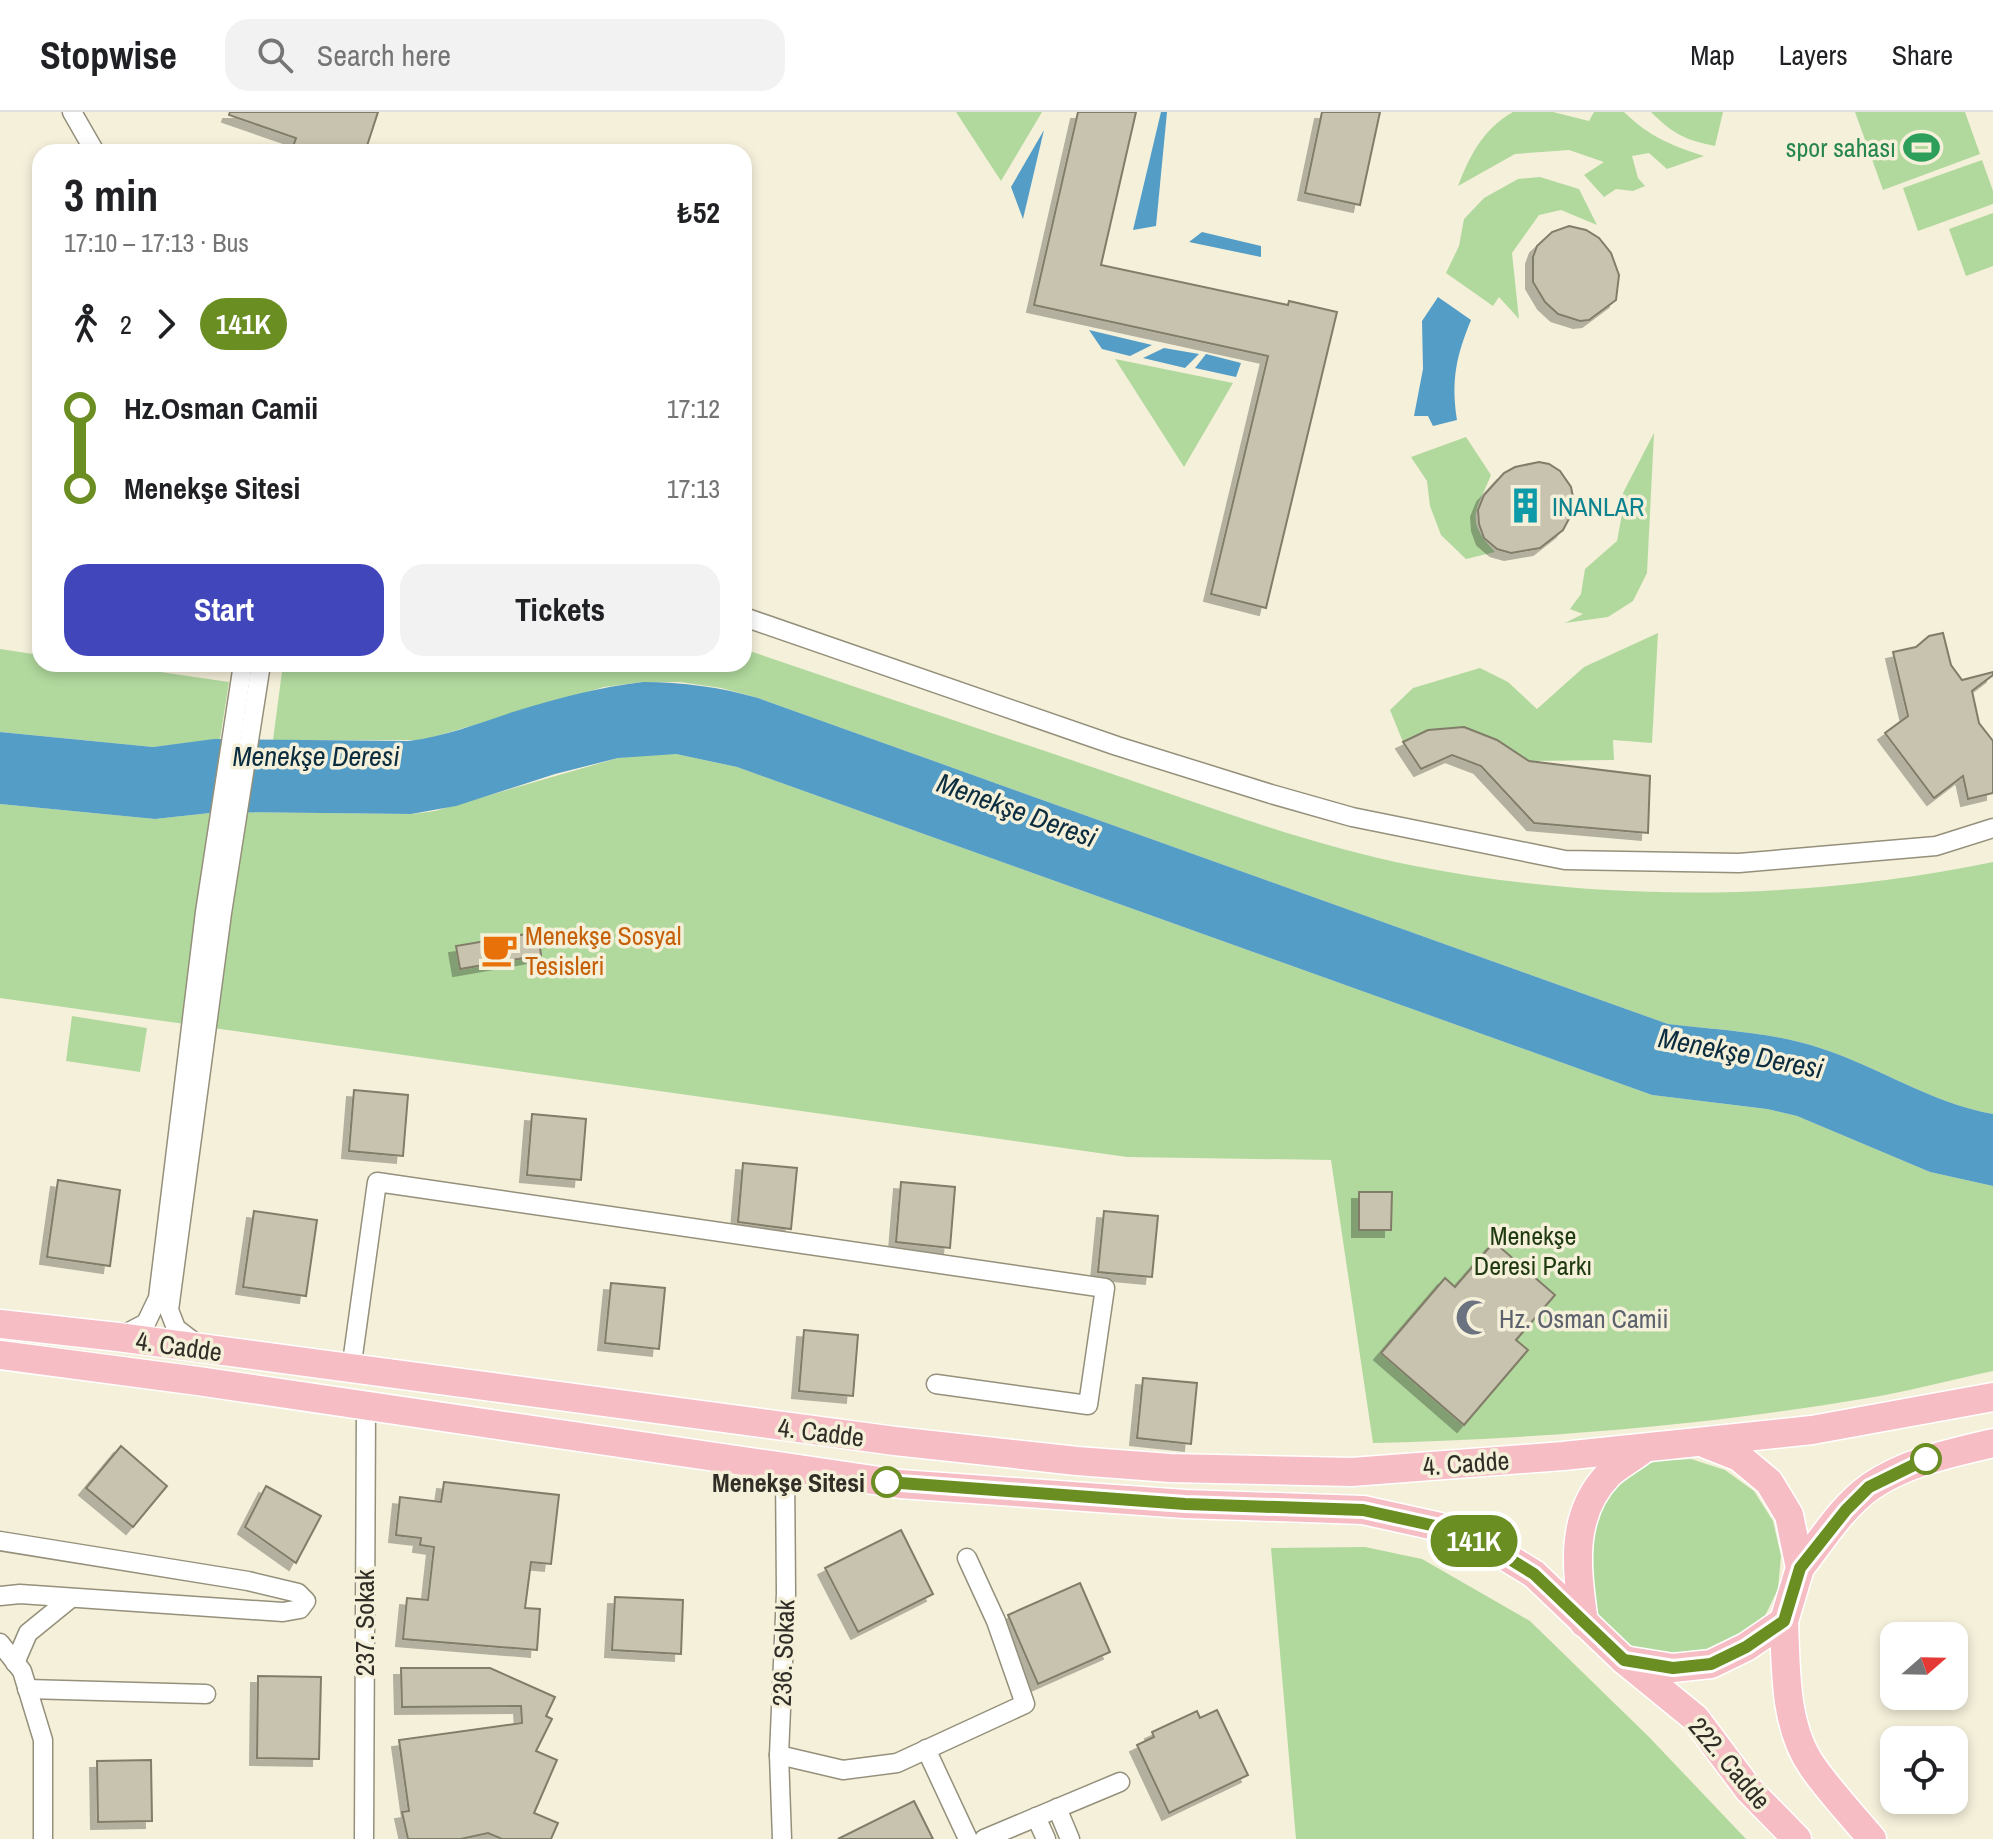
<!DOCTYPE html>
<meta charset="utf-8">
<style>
:root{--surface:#fff;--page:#f2f2f2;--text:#202124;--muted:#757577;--line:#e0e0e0;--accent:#4146bb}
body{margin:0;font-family:"Archivo Narrow",sans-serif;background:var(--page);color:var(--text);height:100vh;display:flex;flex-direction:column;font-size:30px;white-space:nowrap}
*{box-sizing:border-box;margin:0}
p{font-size:26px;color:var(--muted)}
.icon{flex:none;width:44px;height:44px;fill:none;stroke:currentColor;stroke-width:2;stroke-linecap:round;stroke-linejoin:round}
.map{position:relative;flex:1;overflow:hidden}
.drawer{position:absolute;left:32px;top:32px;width:720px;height:528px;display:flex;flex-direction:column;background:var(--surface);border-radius:24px;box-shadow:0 4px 12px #0003}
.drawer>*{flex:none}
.badge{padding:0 16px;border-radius:26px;font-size:28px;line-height:52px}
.needle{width:52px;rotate:70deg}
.buttons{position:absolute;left:1880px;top:1510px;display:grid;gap:16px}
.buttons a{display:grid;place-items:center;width:88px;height:88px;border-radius:16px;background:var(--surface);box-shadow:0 4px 12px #0003;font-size:40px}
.map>.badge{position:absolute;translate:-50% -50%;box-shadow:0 0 0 4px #fff}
.legs{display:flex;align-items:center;gap:12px;height:88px;padding:0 32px;font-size:26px}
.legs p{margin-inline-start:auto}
.head{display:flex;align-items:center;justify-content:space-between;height:136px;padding:0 32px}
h1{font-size:44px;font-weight:700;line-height:60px}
.button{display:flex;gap:16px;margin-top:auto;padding:16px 32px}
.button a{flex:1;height:92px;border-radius:24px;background:var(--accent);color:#fff;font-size:32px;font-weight:700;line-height:92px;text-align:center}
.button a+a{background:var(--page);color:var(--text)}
ul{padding:0 32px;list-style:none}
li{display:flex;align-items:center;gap:28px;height:80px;font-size:30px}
li i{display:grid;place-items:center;width:12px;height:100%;margin:0 10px;background:currentColor}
li i::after{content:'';width:20px;height:20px;margin:-10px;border:6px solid;border-radius:50%;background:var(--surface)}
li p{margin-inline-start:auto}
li:first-child i{background:linear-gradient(#0000 50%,currentColor 0)}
li:last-child i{background:linear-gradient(currentColor 50%,#0000 0)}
header{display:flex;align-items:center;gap:48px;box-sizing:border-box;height:112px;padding:0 40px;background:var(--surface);border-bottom:2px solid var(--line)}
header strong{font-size:38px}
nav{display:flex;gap:44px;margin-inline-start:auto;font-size:28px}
.search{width:560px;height:72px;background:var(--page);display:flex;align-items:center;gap:20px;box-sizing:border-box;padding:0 28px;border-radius:24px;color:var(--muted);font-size:30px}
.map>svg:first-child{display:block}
.green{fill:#b1d99e}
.water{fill:#549dc6}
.building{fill:#c7c3ae;stroke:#817d69;stroke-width:2;filter:url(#shadow)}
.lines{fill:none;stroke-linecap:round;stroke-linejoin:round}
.minor-casing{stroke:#94907b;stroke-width:21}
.primary-casing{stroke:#fff;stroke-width:31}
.minor{stroke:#fff;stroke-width:18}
.primary{stroke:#f7bdc4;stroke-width:28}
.line-1-casing{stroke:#fff;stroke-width:18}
.line-1{stroke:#6b8e23;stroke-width:12}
.stop-1-dot{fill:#fff;stroke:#6b8e23;stroke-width:4}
.labels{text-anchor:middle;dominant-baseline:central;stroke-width:7;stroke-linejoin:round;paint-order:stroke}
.leisure-label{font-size:26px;fill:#27864d;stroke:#f5f0da;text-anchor:end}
.culture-label{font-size:26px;fill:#0d838f;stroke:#f5f0da;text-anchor:start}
.food-label{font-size:26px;fill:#c56008;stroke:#f5f0da;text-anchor:start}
.park-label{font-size:26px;fill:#1f3a10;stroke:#f5f0da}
.worship-label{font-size:26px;fill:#5b616d;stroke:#f5f0da;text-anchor:start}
.street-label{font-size:26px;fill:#302e26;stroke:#f5f0da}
.stop-label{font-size:26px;font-weight:bold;fill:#302e26;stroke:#f5f0da;text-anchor:end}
.water-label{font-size:28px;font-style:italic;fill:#0b2d3f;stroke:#f5f0da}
</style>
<header>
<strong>Stopwise</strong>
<div class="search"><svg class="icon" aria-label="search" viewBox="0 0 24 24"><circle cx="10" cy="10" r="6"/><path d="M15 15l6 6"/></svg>Search here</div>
<nav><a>Map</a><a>Layers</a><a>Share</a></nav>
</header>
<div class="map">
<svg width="1993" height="1727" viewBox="0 0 1993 1727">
<defs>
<filter id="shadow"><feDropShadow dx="-7" dy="7" stdDeviation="0" flood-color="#0004"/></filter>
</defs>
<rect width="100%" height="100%" fill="#f5f0da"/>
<g class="green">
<path d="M 956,0 L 1042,0 L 1001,69 Z"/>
<path d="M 1513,0 L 1553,0 L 1589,9 L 1594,0 L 1624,0 C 1650,25 1670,33 1704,44 L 1667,57 L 1649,41 L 1632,44 L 1638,66 L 1645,74 L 1633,79 L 1616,77 L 1604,85 L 1584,63 L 1604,50 L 1569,38 L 1515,42 L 1458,74 C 1470,43 1483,17 1513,0 Z"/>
<path d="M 1651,0 L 1723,0 L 1715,34 C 1685,28 1673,22 1651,0 Z"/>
<path d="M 1855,0 L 1965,0 L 1980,42 L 1883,78 Z"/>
<path d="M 1982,48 L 1993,79 L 1993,92 L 1918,119 L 1903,76 Z"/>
<path d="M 1540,65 L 1579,77 L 1597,113 L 1561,98 L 1539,103 L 1512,141 L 1519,207 L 1499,185 L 1493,194 L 1446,161 L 1459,134 L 1464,107 L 1484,86 L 1518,67 Z"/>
<path d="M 1993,101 L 1993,154 L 1966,164 L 1949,117 Z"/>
<path d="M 1115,247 L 1233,271 L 1184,355 Z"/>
<path d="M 1654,321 L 1647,461 L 1633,489 L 1608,505 L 1565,511 L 1583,502 L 1570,497 L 1581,482 L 1585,457 L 1617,429 L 1623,397 L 1623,381 Z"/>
<path d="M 1466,325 L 1491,363 C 1477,399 1463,406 1495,440 L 1466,447 L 1441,423 L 1430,394 L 1427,369 L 1411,345 Z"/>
<path d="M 1658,521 L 1652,631 L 1613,628 L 1614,648 L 1529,649 L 1464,615 L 1428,618 L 1403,630 L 1390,598 L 1413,576 L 1480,556 L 1508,570 L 1537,597 L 1584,555 Z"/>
<path d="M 0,537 L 40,543 L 40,552 L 105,552 L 229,570 L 220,627 L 153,635 L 0,620 Z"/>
<path d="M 744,537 C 873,581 1001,624 1130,668 C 1224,700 1317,735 1415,754 C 1605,791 1803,789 1993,750 L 1993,1002 C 1931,991 1879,955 1820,936 C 1772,920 1718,918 1668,912 L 758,586 L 721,576 L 680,570 L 643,570 L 604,575 L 423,628 L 273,628 L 283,552 L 744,552 Z"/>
<path d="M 648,642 L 676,642 L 737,655 L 1652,983 L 1767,997 L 1797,1004 L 1930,1060 L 1993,1074 L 1993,1259 C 1950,1268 1906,1280 1862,1287 C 1700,1314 1536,1327 1373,1331 L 1331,1048 L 1127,1045 L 0,886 L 0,692 L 155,707 L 219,700 L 412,702 L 435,699 L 618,646 Z"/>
<path d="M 72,904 L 147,916 L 140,960 L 66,949 Z"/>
<path d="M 1691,1347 L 1725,1358 L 1754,1379 L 1773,1409 L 1781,1444 L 1778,1477 L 1764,1506 L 1714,1546 L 1651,1549 L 1597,1514 L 1580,1418 L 1623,1362 L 1656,1349 Z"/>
<path d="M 1365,1435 L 1422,1447 L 1530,1509 L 1649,1625 L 1746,1727 L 1296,1727 L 1271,1436 Z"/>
</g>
<g class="water">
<path d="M 1161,0 L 1167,0 L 1156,114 L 1133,118 Z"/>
<path d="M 1044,18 L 1023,107 L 1011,75 Z"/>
<path d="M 1202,120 L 1261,134 L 1261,145 L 1189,130 Z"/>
<path d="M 1438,185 L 1471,208 C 1456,245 1451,268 1457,308 L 1433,314 L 1428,304 L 1414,304 L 1423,257 L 1422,209 Z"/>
<path d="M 1089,218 L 1152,233 L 1130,244 L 1102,237 Z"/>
<path d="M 1164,236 L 1199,242 L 1185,256 L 1143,246 Z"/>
<path d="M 1206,242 L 1241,251 L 1236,265 L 1195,256 Z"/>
<path d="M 643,570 C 683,570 719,575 758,586 L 1668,912 C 1718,918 1772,920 1820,936 C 1879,955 1931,991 1993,1002 L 1993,1074 L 1930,1060 L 1797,1004 L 1767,997 L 1652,983 L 737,655 L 676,642 L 618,646 L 555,662 L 456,694 L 411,702 L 219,700 L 155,707 L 0,692 L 0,620 L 153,635 L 214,627 L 408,629 C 445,625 481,610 516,599 C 558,586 600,575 643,570 Z"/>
</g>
<g class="building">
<path d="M 230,0 L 378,0 L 365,40 L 291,40 L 296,26 L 229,3 Z"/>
<path d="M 1078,0 L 1136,0 L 1101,153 L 1288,193 L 1289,189 L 1337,200 L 1266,496 L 1211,482 L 1268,244 L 1034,193 Z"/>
<path d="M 1322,0 L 1380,0 L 1360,93 L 1305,81 Z"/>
<path d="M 1569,114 L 1586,118 L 1599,126 L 1611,141 L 1619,163 L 1616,188 L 1589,208 L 1580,209 L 1558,202 L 1545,190 L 1533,170 L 1533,145 L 1537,134 L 1552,120 Z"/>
<path d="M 1539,350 L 1549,352 L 1560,359 L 1571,375 L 1574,390 L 1570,405 L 1563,418 L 1540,436 L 1511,441 L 1497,437 L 1484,426 L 1479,412 L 1478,398 L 1484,383 L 1504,361 L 1515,355 Z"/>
<path d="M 1943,521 L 1951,553 L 1962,568 L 1993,560 L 1993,563 L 1972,579 L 1979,611 L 1993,629 L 1993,681 L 1968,687 L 1963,664 L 1934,686 L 1885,621 L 1908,604 L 1893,540 L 1916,535 L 1929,524 Z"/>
<path d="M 1464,615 L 1497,628 L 1529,649 L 1650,664 L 1648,721 L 1534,711 L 1481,654 L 1452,643 L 1421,657 L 1403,630 L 1428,618 Z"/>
<path d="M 538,820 L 541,843 L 460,857 L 456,834 Z"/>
<path d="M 354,978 L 408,983 L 403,1044 L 349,1039 Z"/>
<path d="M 532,1002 L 586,1007 L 581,1068 L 527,1063 Z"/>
<path d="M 743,1051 L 797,1056 L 791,1117 L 738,1110 Z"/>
<path d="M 58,1068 L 120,1078 L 110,1154 L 47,1145 Z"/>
<path d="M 901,1070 L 955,1075 L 950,1136 L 896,1130 Z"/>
<path d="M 1359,1080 L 1392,1080 L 1391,1118 L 1359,1118 Z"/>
<path d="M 254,1099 L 317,1108 L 306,1184 L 243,1175 Z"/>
<path d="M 1104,1099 L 1158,1104 L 1152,1165 L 1098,1160 Z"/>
<path d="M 1494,1130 L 1555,1183 L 1516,1228 L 1528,1238 L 1464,1313 L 1381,1241 L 1445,1166 L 1455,1175 Z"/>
<path d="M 611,1171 L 665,1176 L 659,1237 L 605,1231 Z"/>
<path d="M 804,1218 L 858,1223 L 853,1284 L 799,1279 Z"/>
<path d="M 1143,1266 L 1197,1271 L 1191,1332 L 1137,1326 Z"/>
<path d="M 121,1334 L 167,1374 L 133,1415 L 86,1376 Z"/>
<path d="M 444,1370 L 559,1383 L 551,1452 L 531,1450 L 525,1496 L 540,1497 L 537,1538 L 403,1527 L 407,1486 L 428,1488 L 434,1435 L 420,1433 L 421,1426 L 396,1423 L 400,1385 L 441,1390 Z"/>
<path d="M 266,1374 L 321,1404 L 296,1451 L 245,1415 Z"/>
<path d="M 901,1418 L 933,1482 L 858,1520 L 825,1456 Z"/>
<path d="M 1080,1471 L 1110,1540 L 1038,1572 L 1008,1503 Z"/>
<path d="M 615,1485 L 683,1488 L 681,1542 L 612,1538 Z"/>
<path d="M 401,1556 L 490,1556 L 555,1585 L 546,1604 L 552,1607 L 536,1639 L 557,1648 L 534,1701 L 558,1711 L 551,1727 L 502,1727 L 488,1721 L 461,1727 L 408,1727 L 402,1700 L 409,1699 L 399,1628 L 522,1611 L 521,1594 L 402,1595 Z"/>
<path d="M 258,1564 L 321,1565 L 319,1647 L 257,1646 Z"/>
<path d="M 1217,1598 L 1248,1663 L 1169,1701 L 1137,1633 L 1154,1625 L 1152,1620 L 1197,1599 L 1200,1606 Z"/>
<path d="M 151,1648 L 152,1709 L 98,1710 L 97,1649 Z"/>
<path d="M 914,1689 L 933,1727 L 838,1727 Z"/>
</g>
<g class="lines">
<defs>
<g id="minor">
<path d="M 72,0 L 95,40"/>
<path d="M 744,505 L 1117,634 L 1271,682 L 1352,705 L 1565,748 L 1739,751 L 1936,734 L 1993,716"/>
<path d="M 119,1225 L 146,1211 L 158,1186 L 205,800 L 243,552"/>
<path d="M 198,1233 L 176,1216 L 169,1198 L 222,801 L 261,552"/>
<path d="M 351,1258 L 377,1070 L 1105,1176 L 1088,1293 L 936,1272"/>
<path d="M 0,1429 L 248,1469 L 298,1481 L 306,1489 L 300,1497 L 283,1500 L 20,1482 L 0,1484"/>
<path d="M 0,1531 L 22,1559 L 43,1628 L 43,1727"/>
<path d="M 15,1551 L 28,1521 L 71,1486"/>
<path d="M 27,1577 L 206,1582"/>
<path d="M 926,1637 L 968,1727"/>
<path d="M 779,1643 L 843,1658 L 897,1651 L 1025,1592 L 996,1509 L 967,1446"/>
<path d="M 1057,1696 L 1070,1727"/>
<path d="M 1036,1705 L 1046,1727"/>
<path d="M 364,1727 L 366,1294"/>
<path d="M 782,1727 L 779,1643 L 786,1481 L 785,1356"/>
<path d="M 984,1727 L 1120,1670"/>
</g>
<g id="primary">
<path d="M 0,1212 L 118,1225 L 895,1329 L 1077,1349 L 1170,1356 L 1352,1360 L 1563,1344 L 1812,1318 L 1993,1285"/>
<path d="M 0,1243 L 198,1269 L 900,1372 L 1185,1392 L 1363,1398 L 1440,1415 L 1495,1438 L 1534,1462 L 1624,1548 L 1695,1606 L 1749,1678 L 1797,1727"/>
<path d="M 1800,1456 C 1821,1429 1842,1395 1870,1375 C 1906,1350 1951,1341 1993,1331"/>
<path d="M 1784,1509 C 1786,1556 1784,1614 1812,1654 C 1830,1680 1852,1703 1872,1727"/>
<path d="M 1584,1511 C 1577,1459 1568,1404 1609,1362 C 1619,1353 1634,1345 1645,1336"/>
<path d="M 1624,1548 L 1673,1556 L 1711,1552 L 1746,1535 L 1784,1509 L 1800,1456 L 1789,1403 L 1769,1370 L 1739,1345 L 1706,1332"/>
</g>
</defs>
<use href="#minor" class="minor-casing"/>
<use href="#primary" class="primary-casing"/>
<use href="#minor" class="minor"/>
<use href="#primary" class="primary"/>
</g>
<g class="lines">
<defs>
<path id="line-1" d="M 887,1370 L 1185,1392 L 1363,1398 L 1440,1415 L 1495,1438 L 1534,1462 L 1624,1548 L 1673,1556 L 1711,1552 L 1746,1535 L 1784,1509 L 1800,1456 L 1846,1398 L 1869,1375 L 1926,1347"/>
</defs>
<use href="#line-1" class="line-1-casing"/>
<use href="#line-1" class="line-1"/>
</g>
<defs>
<symbol id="stadium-bare" viewBox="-9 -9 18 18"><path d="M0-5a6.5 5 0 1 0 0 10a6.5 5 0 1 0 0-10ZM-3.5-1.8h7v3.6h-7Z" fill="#2e9e5b" stroke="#f5f0da" stroke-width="2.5" paint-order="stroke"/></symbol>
<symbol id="building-bare" viewBox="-9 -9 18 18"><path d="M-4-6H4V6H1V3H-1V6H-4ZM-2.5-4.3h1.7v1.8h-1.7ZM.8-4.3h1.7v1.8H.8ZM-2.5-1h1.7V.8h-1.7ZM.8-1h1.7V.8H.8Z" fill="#0f9aa8" stroke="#f5f0da" stroke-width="2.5" paint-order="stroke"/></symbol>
<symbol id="cafe-bare" viewBox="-9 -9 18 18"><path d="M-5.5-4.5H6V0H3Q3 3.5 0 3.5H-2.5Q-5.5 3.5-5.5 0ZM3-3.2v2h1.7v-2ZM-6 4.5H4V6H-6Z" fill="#e8710a" stroke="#f5f0da" stroke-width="2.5" paint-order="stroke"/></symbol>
<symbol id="mosque-bare" viewBox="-9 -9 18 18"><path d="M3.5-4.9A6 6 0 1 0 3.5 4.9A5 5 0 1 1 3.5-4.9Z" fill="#6b7280" stroke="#f5f0da" stroke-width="2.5" paint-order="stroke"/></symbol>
</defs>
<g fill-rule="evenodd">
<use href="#stadium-bare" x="1896" y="10" width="51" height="51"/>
<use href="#building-bare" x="1500" y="368" width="51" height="51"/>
<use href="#cafe-bare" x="474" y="812" width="51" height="51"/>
<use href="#mosque-bare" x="1448" y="1180" width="51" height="51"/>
</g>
<g class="stop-1-dot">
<circle cx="1926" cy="1347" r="14"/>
<circle cx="887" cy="1370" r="14"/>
</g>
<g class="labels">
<g class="leisure-label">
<text x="1896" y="35">spor sahası</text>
</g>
<g class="culture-label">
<text x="1552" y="394">INANLAR</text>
</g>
<g class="food-label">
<text x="525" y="823">Menekşe Sosyal<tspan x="525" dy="30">Tesisleri</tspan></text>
</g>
<g class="park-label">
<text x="1533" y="1123">Menekşe<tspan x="1533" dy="30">Deresi Parkı</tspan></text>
</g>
<g class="worship-label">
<text x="1499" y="1206">Hz. Osman Camii</text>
</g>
<g class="street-label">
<text transform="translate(179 1234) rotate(8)">4. Cadde</text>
<text transform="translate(821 1320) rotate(7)">4. Cadde</text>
<text transform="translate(1466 1351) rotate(-4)">4. Cadde</text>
<text transform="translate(364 1511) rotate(-90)">237. Sokak</text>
<text transform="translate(783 1541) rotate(-88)">236. Sokak</text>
<text transform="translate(1730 1651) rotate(50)">222. Cadde</text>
</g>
<g class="stop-label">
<text x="865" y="1370">Menekşe Sitesi</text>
</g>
<g class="water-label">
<text x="316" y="644">Menekşe Deresi</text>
<text transform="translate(1017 698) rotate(20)">Menekşe Deresi</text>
<text transform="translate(1741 941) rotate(11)">Menekşe Deresi</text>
</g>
</g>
</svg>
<div class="buttons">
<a><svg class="needle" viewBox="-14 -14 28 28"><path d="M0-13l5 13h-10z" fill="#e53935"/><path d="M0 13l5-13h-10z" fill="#757577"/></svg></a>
<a><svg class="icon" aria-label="locate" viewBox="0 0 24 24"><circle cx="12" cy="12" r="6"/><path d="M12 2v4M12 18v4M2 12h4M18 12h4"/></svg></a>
</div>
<b class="badge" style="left:1474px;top:1429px;background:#6b8e23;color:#fff">141K</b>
<section class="drawer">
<div class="head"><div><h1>3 min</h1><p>17:10 – 17:13 · Bus</p></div><b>₺52</b></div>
<div class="legs"><svg class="icon" aria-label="walk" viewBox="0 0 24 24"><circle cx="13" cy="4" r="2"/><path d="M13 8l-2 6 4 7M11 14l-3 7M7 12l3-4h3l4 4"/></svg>2<svg class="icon" aria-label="forward" viewBox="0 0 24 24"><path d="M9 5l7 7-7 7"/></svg><b class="badge" style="background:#6b8e23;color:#fff">141K</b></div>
<ul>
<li><i style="color:#6b8e23"></i><b>Hz.Osman Camii</b><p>17:12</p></li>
<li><i style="color:#6b8e23"></i><b>Menekşe Sitesi</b><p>17:13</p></li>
</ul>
<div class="button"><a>Start</a><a>Tickets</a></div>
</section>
</div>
